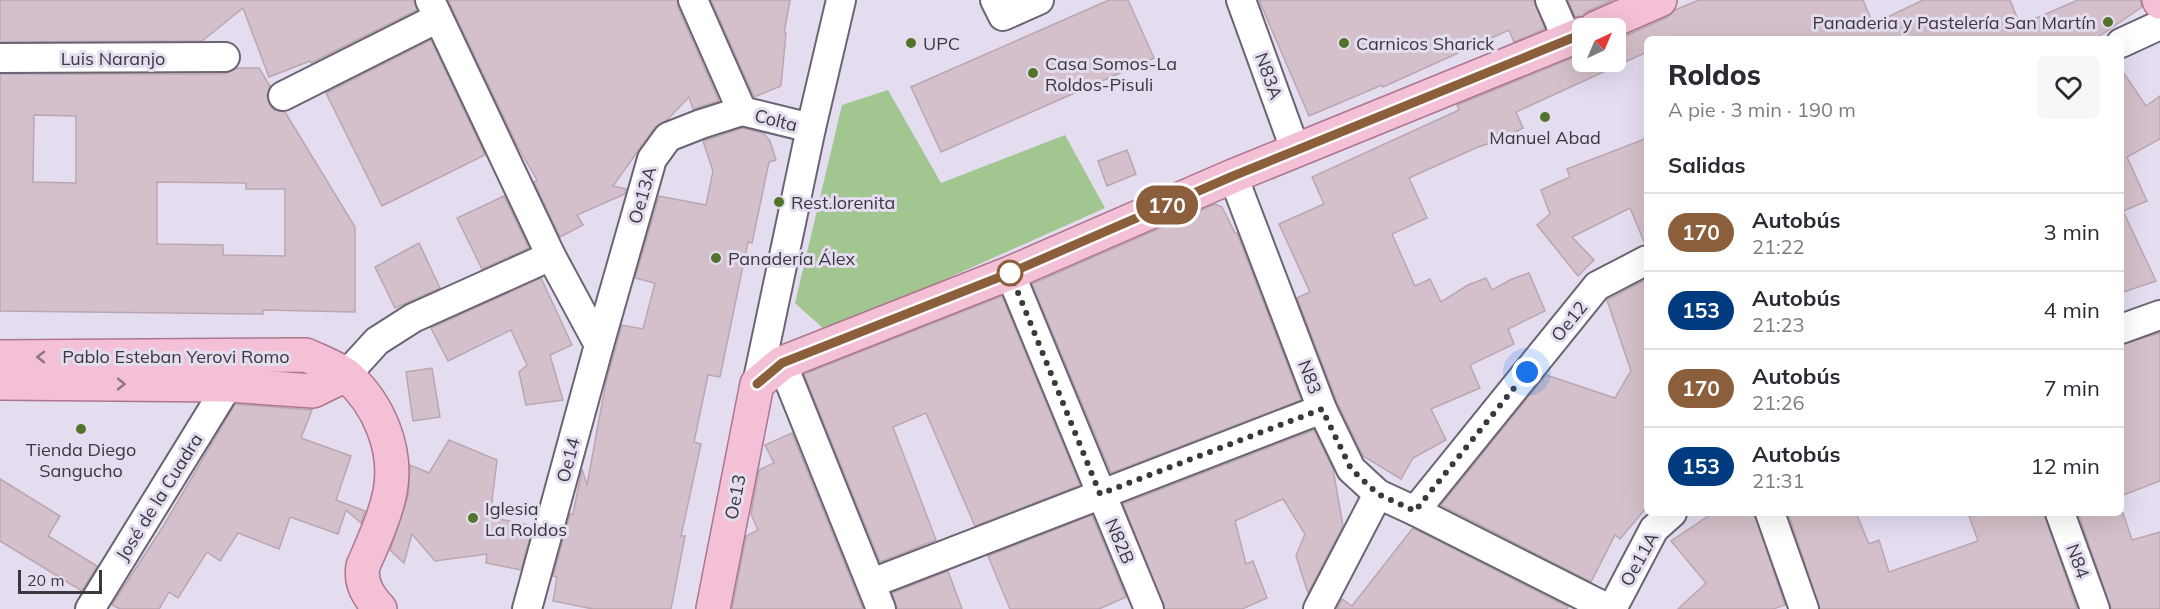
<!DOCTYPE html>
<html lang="es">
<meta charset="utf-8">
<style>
:root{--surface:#fff;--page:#f7f7f7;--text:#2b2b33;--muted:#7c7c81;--line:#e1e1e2}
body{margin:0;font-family:Mulish,sans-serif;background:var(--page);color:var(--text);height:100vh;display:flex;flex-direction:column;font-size:22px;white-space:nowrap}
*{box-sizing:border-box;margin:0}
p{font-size:20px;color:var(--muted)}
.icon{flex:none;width:33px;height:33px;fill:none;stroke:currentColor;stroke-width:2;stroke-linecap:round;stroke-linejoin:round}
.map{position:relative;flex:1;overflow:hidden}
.details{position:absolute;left:1644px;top:36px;width:480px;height:480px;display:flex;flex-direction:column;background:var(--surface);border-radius:9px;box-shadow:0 6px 24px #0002}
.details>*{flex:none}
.badge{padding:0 12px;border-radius:20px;font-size:21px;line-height:39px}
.needle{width:39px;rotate:44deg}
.controls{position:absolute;left:1572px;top:18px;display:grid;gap:12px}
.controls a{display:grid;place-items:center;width:54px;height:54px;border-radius:9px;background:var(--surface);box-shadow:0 6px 24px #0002;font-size:30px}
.scale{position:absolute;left:18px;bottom:15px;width:84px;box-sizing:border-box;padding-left:6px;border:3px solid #3b383f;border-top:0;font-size:16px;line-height:21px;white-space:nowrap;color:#3b383f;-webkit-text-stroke:4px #e4ddf0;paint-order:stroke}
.you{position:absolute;width:30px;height:30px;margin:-15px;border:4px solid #fff;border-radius:50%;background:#1a73e8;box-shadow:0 0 0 9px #1a73e833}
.map>.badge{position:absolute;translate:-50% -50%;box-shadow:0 0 0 3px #fff}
h2{padding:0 24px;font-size:22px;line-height:54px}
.round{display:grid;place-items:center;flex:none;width:63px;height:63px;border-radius:9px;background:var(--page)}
.summary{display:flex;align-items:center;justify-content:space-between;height:102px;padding:0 24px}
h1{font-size:28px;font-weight:800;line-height:45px}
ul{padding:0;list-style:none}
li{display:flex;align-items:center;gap:18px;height:78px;padding:0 24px;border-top:2px solid var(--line)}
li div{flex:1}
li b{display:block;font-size:22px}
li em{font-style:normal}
li .badge{min-width:66px;font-weight:700;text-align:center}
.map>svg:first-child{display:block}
.green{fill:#a2c68f}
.building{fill:#d4c0ca;stroke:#baa6b0;stroke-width:1.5;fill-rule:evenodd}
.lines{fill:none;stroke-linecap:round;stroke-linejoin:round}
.minor-casing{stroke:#6a6475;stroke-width:32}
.major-casing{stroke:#ad758e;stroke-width:36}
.minor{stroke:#fff;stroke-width:28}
.major{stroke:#f3c0d5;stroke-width:33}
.oneway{stroke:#8e7582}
.line-casing{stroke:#fff;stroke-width:14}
.line{stroke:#8b5e3c;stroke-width:9}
.walk{stroke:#3b383f;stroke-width:6;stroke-dasharray:0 10.8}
.poi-dot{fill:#54732a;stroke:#e4ddf0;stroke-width:2}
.stop-dot{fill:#fff;stroke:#8b5e3c;stroke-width:3}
.labels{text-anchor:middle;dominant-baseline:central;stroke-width:6;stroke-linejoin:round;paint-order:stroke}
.poi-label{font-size:18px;fill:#3b383f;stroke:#e4ddf0;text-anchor:start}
.street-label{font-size:18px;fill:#3b383f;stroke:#e4ddf0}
</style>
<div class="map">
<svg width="2160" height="609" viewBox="0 0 2160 609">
<rect width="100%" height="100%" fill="#e4ddf0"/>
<path class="green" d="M 888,90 L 941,183 L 1065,135 L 1105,208 L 827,332 L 795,303 L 842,105 Z"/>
<g class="building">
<path d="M 0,0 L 414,0 L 417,10 L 311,63 L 310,61 L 269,77 L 243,8 L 202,41 L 0,42 Z"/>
<path d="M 448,0 L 677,0 L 678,7 L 719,101 L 693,109 L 689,97 L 667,120 L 655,127 L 613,186 L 626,189 L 625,194 L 577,215 L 583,225 L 560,237 L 534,182 L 537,180 L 518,147 Z"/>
<path d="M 711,0 L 790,0 L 784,33 L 786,33 L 781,86 L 754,97 Z"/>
<path d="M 1109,0 L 1128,0 L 1154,58 L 941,152 L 911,87 Z"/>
<path d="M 1259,0 L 1534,0 L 1545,29 L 1514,42 L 1509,30 L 1383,87 L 1382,85 L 1309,116 Z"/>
<path d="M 1568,0 L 1613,0 L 1588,11 L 1582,16 L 1575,17 Z"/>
<path d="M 1699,0 L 1863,0 L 1873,24 L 1923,0 L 2010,0 L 2020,25 L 2078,0 L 2140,0 L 2142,7 L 2095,39 L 1647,39 L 1647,52 L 1516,112 L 1523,128 L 1503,139 L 1478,147 L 1409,178 L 1427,218 L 1392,234 L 1415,286 L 1430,279 L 1441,302 L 1468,285 L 1486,278 L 1492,290 L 1512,279 L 1529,273 L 1545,311 L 1508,329 L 1514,344 L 1470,365 L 1480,388 L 1431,409 L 1446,440 L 1413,458 L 1401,479 L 1363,456 L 1337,402 L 1297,298 L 1310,292 L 1279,224 L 1324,204 L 1312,177 L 1459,110 L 1457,105 L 1582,54 L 1582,62 L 1616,62 L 1616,40 L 1668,17 L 1675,10 Z"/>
<path d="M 431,40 L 485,155 L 382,206 L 326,93 Z"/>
<path d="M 236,68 L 259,68 L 270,86 L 267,94 L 269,104 L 274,110 L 285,112 L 355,227 L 355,312 L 263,310 L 263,314 L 0,311 L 0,74 L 225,74 ZM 34,115 L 76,116 L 76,183 L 33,182 ZM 157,182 L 246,183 L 246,189 L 285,189 L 285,256 L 223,255 L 223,245 L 157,244 Z"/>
<path d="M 2121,69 L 2146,106 L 2160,96 L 2160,139 L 2127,157 L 2147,201 L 2123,211 L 2156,281 L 2121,293 Z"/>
<path d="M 743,128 L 763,133 L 770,141 L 776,160 L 769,162 L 752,243 L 748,242 L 720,377 L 708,375 L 694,442 L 701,444 L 681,536 L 685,536 L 671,609 L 593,609 L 553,601 L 557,577 L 553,576 L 570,514 L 573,514 L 582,469 L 587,485 L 606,382 L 622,325 L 643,329 L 655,283 L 635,278 L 659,196 L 706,205 L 713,171 L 703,141 Z"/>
<path d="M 1647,138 L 1647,244 L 1645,244 L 1630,208 L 1572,237 L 1594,260 L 1578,276 L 1537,225 L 1550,214 L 1541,190 L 1570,177 L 1567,169 Z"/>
<path d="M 1127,150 L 1136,174 L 1107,186 L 1098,161 Z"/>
<path d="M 504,196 L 529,248 L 482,269 L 457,218 Z"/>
<path d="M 1215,204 L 1222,207 L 1235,233 L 1237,233 L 1301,400 L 1111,473 L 1032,284 Z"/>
<path d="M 419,243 L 440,288 L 395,308 L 375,267 Z"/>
<path d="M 541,278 L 572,345 L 550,355 L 563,400 L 526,405 L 519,372 L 527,365 L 511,330 L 448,361 L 431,328 Z"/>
<path d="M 1647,279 L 1647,507 L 1620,539 L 1615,535 L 1591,582 L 1441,505 L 1546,375 L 1615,398 L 1631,371 L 1607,300 Z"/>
<path d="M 1002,296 L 1080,485 L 975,526 L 926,413 L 893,427 L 936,540 L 880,562 L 804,374 Z"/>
<path d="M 2160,333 L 2160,481 L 2121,496 L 2121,345 Z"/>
<path d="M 432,368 L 440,417 L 413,421 L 406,372 Z"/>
<path d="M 235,404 L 312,410 L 301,438 L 351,456 L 336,500 L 365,511 L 361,523 L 346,510 L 338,534 L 290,517 L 279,549 L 238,533 L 220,561 L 207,552 L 178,598 L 169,592 L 159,609 L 120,609 L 112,605 L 164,525 Z"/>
<path d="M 1314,430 L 1333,469 L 1343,526 L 1308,593 L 1296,556 L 1305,534 L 1283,499 L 1235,521 L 1246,564 L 1253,561 L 1267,598 L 1242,609 L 1165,609 L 1123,504 Z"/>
<path d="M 792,433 L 863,609 L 732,609 L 746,536 L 758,530 L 751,514 L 759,470 L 774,463 L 765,445 Z"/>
<path d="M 449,440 L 497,460 L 490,517 L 533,526 L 521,570 L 486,563 L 487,554 L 435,561 L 412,534 L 404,563 L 390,550 L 408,496 L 410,465 L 429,473 Z"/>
<path d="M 0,479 L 60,516 L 48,536 L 97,566 L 82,591 L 0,541 Z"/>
<path d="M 1713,513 L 1754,513 L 1785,605 L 1773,609 L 1678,609 L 1706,583 L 1671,541 Z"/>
<path d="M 1788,513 L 1856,513 L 1869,544 L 1879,540 L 1889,572 L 1978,541 L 1968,513 L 2044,513 L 2077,609 L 1820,609 Z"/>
<path d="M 2078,513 L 2123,513 L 2132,540 L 2160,532 L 2160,609 L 2111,609 Z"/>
<path d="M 1092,515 L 1126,597 L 1099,609 L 1010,609 L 988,556 Z"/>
<path d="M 1413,528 L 1568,607 L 1567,609 L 1337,609 L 1342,599 L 1352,606 Z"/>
<path d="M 948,571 L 962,609 L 897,609 L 892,593 Z"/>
</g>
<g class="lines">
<defs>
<g id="minor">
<path d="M 430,0 L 551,256 L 599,345"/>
<path d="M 693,0 L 742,111"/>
<path d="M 995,0 L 1003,16 L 1039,0"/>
<path d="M 1241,0 L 1296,152"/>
<path d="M 1550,0 L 1568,41"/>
<path d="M 2121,43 L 2160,25"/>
<path d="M 0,58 L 225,57"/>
<path d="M 283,96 L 438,18"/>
<path d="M 742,111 L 811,128"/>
<path d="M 1233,176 L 1322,409 L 1351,469 L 1378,494 L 1415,511 L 1609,609"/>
<path d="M 1010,273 L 1149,609"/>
<path d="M 2121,329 L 2160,315"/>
<path d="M 782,363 L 881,609"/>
<path d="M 346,375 L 377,341 L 413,318 L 551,256"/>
<path d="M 757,384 L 811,128 L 841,0"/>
<path d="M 1415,511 L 1597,286 L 1647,260"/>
<path d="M 1770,513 L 1804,609"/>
<path d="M 2060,513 L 2095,609"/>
<path d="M 872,583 L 1322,409"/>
<path d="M 90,609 L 228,385"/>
<path d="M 527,609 L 599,345 L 652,159 L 668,137 L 701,124 L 742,111"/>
<path d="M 1318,609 L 1378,494"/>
<path d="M 1612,609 L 1654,529 L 1672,513"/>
</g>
<g id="major">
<path d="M 2159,0 L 2160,2"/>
<path d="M 1596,28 L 1660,0"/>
<path d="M 0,357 L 306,355 C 319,361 336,367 347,376 C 379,404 398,450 390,492 C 385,517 373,543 363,566 C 360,583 368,596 380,609"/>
<path d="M 0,383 L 228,385 L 313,391 L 346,375"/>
<path d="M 713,609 L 757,384 L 782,363 L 1010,273 L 1233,176 L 1582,34"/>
</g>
</defs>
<use href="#minor" class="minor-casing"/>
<use href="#major" class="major-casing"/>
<use href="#minor" class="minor"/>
<use href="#major" class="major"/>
</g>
<defs><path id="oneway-chevron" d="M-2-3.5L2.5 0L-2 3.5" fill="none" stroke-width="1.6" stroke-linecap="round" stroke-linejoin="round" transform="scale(1.5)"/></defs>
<g class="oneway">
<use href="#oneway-chevron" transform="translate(41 357) rotate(180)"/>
<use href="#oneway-chevron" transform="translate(121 384) rotate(1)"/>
</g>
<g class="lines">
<defs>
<path id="line" d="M 757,384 L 782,363 L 1010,273 L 1233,176 L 1582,34"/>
</defs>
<use href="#line" class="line-casing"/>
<use href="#line" class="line"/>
<path class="walk" d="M 1010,273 L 1100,494 L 1322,409 L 1351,469 L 1378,494 L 1415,511 L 1527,372"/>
</g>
<g class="poi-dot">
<circle cx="2108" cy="22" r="6"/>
<circle cx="911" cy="43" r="6"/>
<circle cx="1344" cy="43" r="6"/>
<circle cx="1033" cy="73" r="6"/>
<circle cx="1545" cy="117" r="6"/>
<circle cx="779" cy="202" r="6"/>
<circle cx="716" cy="258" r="6"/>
<circle cx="81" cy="429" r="6"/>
<circle cx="473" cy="518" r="6"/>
</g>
<circle class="stop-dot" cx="1010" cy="273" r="12"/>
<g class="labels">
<g class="poi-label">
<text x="2096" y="22" text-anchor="end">Panaderia y Pastelería San Martín</text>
<text x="923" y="43">UPC</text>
<text x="1356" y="43">Carnicos Sharick</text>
<text x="1045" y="63">Casa Somos-La<tspan x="1045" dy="21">Roldos-Pisuli</tspan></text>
<text x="1545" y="137" text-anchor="middle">Manuel Abad</text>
<text x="791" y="202">Rest.lorenita</text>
<text x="728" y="258">Panadería Álex</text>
<text x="81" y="449" text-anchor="middle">Tienda Diego<tspan x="81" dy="21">Sangucho</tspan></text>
<text x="485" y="508">Iglesia<tspan x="485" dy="21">La Roldos</tspan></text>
</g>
<g class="street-label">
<text x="113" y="58">Luis Naranjo</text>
<text transform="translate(1269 76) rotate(70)">N83A</text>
<text transform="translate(776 120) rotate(14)">Colta</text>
<text transform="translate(642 195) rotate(-74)">Oe13A</text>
<text transform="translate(1569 321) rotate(-51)">Oe12</text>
<text x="176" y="356">Pablo Esteban Yerovi Romo</text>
<text transform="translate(1310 377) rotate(69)">N83</text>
<text transform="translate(568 460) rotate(-75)">Oe14</text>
<text transform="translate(159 497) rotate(-58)">José de la Cuadra</text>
<text transform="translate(735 497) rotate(-79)">Oe13</text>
<text transform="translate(1120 541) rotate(67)">N82B</text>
<text transform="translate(1639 559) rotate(-61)">Oe11A</text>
<text transform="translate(2078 561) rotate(70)">N84</text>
</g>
</g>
</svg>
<div class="controls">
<a><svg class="needle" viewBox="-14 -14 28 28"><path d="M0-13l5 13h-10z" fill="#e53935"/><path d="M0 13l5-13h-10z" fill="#7c7c81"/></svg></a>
</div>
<div class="scale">20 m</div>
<div class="you" style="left:1527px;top:372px"></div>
<b class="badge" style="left:1167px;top:205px;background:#8b5e3c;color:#fff">170</b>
<section class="details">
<div class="summary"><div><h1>Roldos</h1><p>A pie · 3 min · 190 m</p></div><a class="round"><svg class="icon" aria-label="heart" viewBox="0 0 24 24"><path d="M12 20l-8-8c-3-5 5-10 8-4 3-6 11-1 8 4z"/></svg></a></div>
<h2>Salidas</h2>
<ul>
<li><span class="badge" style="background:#8b5e3c;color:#fff">170</span><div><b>Autobús</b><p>21:22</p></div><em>3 min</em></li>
<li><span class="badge" style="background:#003b80;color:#fff">153</span><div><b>Autobús</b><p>21:23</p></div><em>4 min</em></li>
<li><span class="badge" style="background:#8b5e3c;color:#fff">170</span><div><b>Autobús</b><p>21:26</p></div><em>7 min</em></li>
<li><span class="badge" style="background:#003b80;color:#fff">153</span><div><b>Autobús</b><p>21:31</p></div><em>12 min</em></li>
</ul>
</section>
</div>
